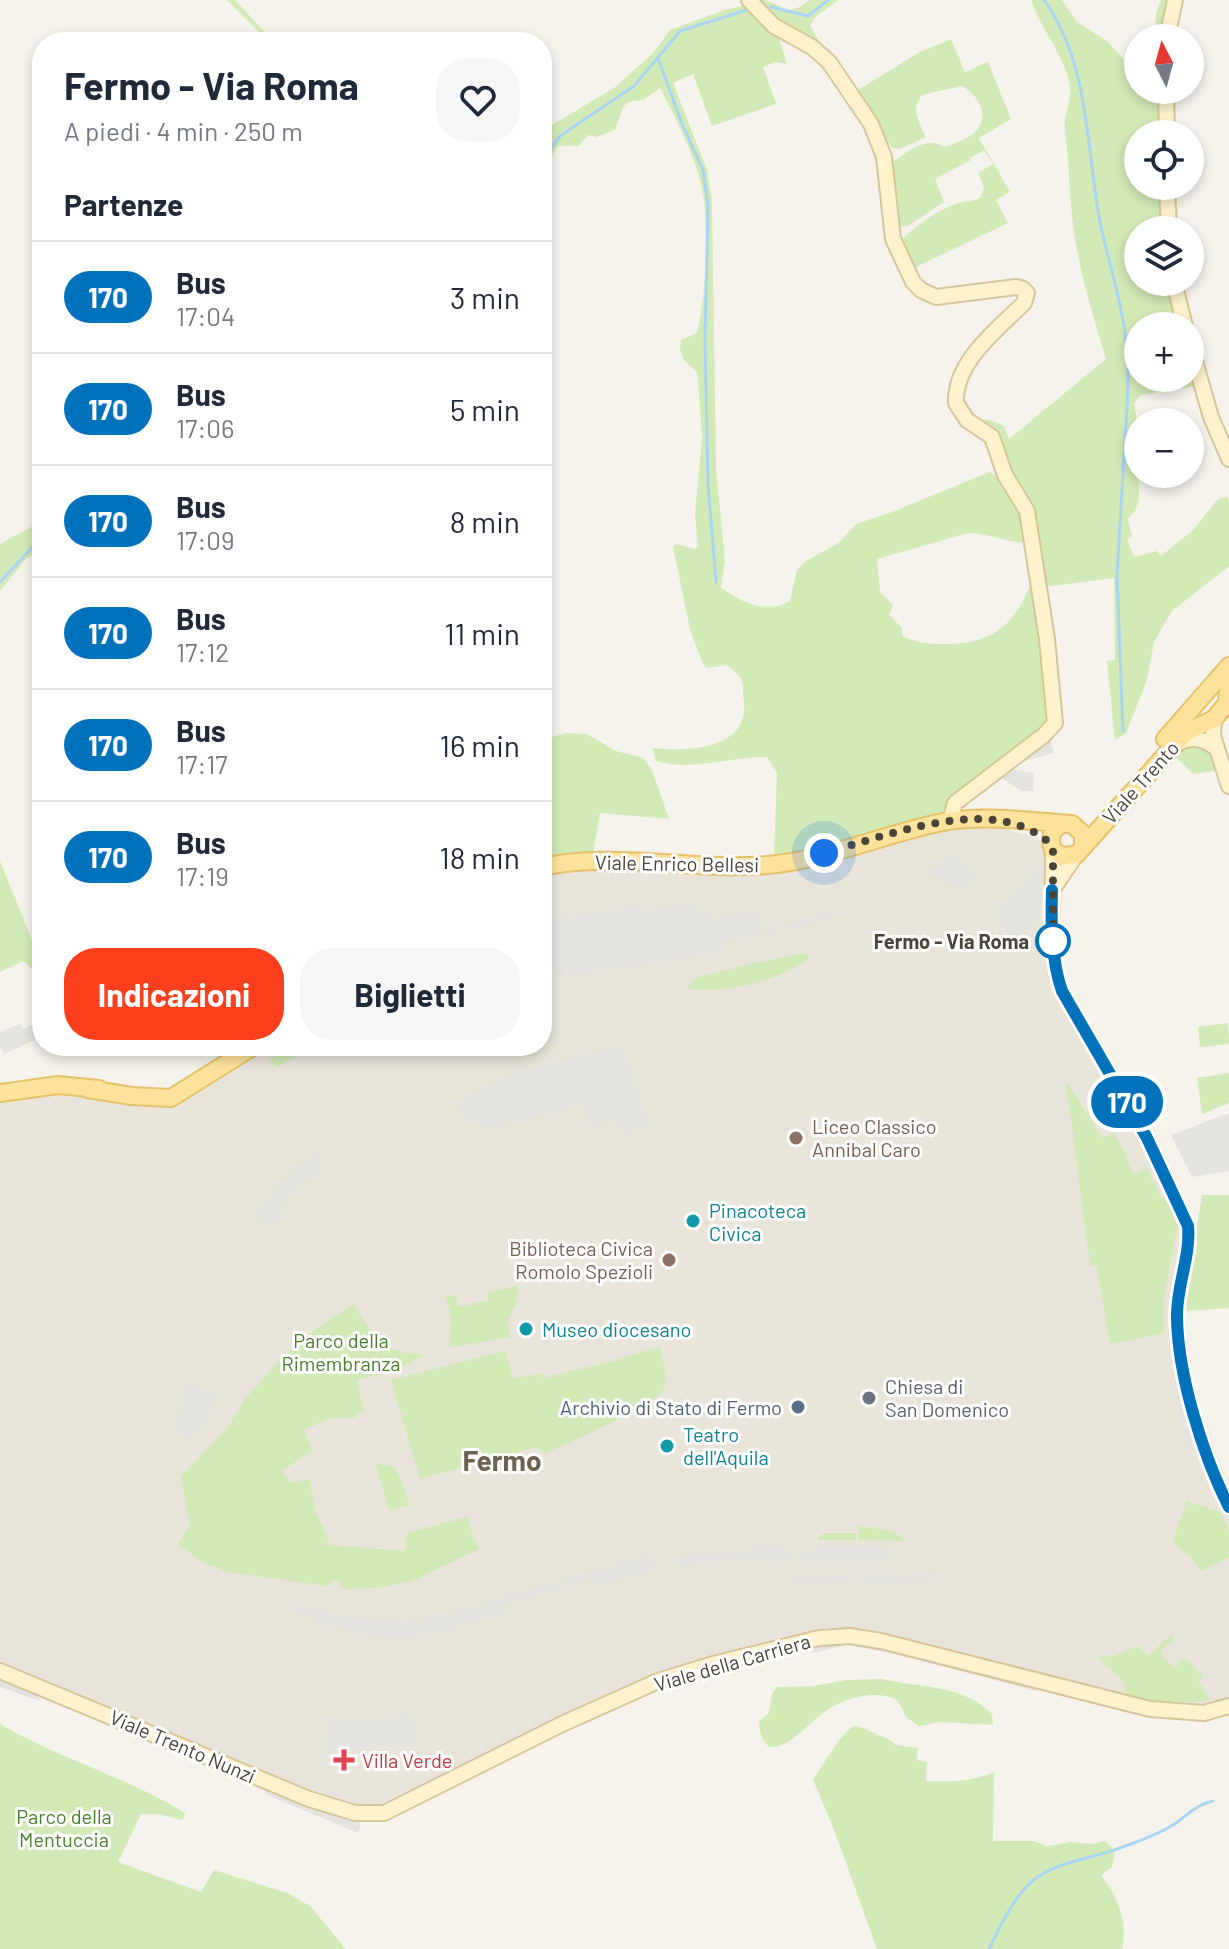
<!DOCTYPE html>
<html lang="it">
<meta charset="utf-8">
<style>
:root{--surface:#fff;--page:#f6f6f7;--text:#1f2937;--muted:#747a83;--line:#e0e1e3;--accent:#fc3f1d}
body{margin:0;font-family:Barlow,sans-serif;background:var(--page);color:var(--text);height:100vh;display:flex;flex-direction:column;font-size:30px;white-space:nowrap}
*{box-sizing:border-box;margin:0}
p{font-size:26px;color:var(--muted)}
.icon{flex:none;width:44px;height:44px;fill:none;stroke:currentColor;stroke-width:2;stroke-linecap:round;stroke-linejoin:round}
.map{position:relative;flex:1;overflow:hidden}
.panel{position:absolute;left:32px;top:32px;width:520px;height:1024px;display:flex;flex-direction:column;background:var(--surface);border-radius:32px;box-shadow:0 4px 12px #0003}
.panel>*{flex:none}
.badge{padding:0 16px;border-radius:26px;font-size:28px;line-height:52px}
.needle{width:52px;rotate:354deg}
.tools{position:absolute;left:1124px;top:24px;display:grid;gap:16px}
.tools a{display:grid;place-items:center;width:80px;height:80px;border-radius:50%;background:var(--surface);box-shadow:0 4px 12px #0003;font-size:40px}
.you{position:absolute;width:40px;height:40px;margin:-20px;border:6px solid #fff;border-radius:50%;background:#1a73e8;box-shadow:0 0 0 12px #1a73e833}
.map>.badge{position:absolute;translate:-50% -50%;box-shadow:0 0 0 4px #fff}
h2{padding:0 32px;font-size:30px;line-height:72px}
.round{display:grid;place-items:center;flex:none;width:84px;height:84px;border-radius:32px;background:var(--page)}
.headline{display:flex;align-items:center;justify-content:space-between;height:136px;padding:0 32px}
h1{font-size:38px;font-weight:700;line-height:60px}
.button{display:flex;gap:16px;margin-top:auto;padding:16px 32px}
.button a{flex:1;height:92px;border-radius:32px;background:var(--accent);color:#fff;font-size:32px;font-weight:700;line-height:92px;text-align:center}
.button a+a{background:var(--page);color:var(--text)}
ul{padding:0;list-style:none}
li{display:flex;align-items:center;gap:24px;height:112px;padding:0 32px;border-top:2px solid var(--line)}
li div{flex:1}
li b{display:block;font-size:30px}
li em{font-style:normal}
li .badge{min-width:88px;font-weight:700;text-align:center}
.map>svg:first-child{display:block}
.residential{fill:#eae5da}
.green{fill:#d2eab5}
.parking{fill:#e5e3e0}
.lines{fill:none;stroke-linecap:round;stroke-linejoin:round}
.stream{stroke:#a9d4f2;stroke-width:3}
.secondary-casing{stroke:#d6c79b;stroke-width:18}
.primary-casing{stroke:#e6c16a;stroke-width:20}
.secondary{stroke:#fff3cd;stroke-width:14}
.primary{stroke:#ffe39c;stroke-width:16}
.line-casing{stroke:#fff;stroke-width:18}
.line{stroke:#0072bc;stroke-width:12}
.walk{stroke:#4b4439;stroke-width:8;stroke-dasharray:0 14.4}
.stop-dot{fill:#fff;stroke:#0072bc;stroke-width:4}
.education-dot{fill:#8d6e63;stroke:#fff;stroke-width:3}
.culture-dot{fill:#0f9aa8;stroke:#fff;stroke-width:3}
.worship-dot{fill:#6b7280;stroke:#fff;stroke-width:3}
.service-dot{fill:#5c6f8a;stroke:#fff;stroke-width:3}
.health-dot{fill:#e0444e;stroke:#fff;stroke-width:3}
.labels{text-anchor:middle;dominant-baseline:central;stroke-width:6;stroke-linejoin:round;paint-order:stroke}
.street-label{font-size:20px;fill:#4b4439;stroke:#fff}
.stop-label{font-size:20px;font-weight:bold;fill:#4b4439;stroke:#fff;text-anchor:end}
.education-label{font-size:20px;fill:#785e54;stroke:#fff;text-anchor:start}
.culture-label{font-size:20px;fill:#0d838f;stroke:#fff;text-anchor:start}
.park-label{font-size:20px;fill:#4a7f2a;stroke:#fff}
.worship-label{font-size:20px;fill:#5b616d;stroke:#fff;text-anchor:start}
.service-label{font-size:20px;fill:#4e5e75;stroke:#fff;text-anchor:end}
.health-label{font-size:20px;fill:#be3a42;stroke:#fff;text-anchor:start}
.district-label{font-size:28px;font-weight:bold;fill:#6e6250;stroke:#fff}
</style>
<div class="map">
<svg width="1229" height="1949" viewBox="0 0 1229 1949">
<rect width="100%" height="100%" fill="#f6f3ec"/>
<path class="residential" d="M 990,824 L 1037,838 L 1052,851 L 1048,893 L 1050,975 L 1153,1156 L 1185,1239 L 1172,1320 L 1222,1503 L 1229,1516 L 1229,1698 L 1216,1706 L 1154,1706 L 835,1633 L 562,1718 L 371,1808 L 339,1803 L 0,1667 L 0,1098 L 60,1088 L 171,1101 L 260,1046 L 542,1046 L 542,870 L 556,867 L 708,868 Z"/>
<g class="green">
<path d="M 227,0 L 235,0 L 274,42 L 269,42 Z"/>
<path d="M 757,0 L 765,0 L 789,10 L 800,7 L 810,0 L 838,0 L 814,18 L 810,26 L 824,50 L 777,22 Z"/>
<path d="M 1031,0 L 1062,0 L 1077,22 L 1107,41 L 1130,67 L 1138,67 L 1138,90 L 1163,90 L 1164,134 L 1138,134 L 1138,186 L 1163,186 L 1165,230 L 1138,230 L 1138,282 L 1171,282 L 1182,326 L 1138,326 L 1138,378 L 1190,378 L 1190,358 L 1197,386 L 1141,395 L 1134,403 L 1138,426 L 1139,500 L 1135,511 L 1128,519 L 1132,536 L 1127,539 L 1134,557 L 1157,551 L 1161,556 L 1193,530 L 1218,499 L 1227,497 L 1229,502 L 1229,566 L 1171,612 L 1154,642 L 1147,680 L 1126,733 L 1115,740 L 1107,661 L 1115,660 L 1114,578 L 1043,587 L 1031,512 L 974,418 L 993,421 L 1004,426 L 1009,439 L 1106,359 C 1092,312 1077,264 1072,216 C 1069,187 1069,159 1065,130 C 1063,110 1075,100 1068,77 C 1060,49 1040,27 1031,0 Z"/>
<path d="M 1161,0 L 1171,0 L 1164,38 L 1155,38 L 1156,13 Z"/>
<path d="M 746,5 L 758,21 L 777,33 L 787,64 L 775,62 L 763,67 L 776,104 L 712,126 L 693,74 L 673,83 L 707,170 L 712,202 L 716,469 L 725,560 L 721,587 C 740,603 767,614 790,601 L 797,570 L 806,561 L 840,542 L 856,524 L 892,512 L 990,472 L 1015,493 L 1030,542 C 1008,544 990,533 968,533 L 877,559 L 880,592 L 893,605 L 889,615 L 902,628 L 902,636 C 917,643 928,644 944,644 C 990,644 1013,628 1030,585 L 1034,585 L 1051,706 L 1048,721 L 952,799 L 944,815 L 800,851 L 774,855 L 777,773 L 767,757 C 731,756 692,772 656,761 L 652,748 C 687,752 749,750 744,702 C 741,680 747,680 727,665 L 707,668 L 703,664 L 690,629 L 673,547 L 676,544 L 694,549 L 698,547 L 695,514 L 702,439 L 699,392 L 697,372 L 683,359 L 680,349 L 681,340 L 697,333 C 707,291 711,214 698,173 C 689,144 674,115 660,88 L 643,100 L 628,102 L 623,107 L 615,130 L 596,137 L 588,135 L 578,146 L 558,146 L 548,161 L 546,171 L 542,172 L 542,131 L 614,88 L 653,53 L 670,30 L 724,10 Z"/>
<path d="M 951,39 L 965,72 L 988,62 L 1011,119 L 979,138 L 1010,192 L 996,200 L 1008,223 L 912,269 L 902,240 C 915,226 938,210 956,204 C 965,200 972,203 981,197 L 984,187 L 978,173 L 993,164 L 984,150 L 970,158 L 971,160 L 935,179 L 944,202 L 908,226 L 897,226 L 892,163 C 906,152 927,135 944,147 C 954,144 972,138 978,129 C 989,113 977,94 962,86 L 922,95 C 910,108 919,123 926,137 L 900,149 L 892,148 L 858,90 L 918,53 Z"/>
<path d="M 42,521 L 42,551 L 26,559 L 0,591 L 0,544 Z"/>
<path d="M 566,733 L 587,734 L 616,751 L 643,758 L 652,770 L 669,819 L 600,813 L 593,853 L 563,854 L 542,858 L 542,740 Z"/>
<path d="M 1196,743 L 1211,750 L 1222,770 L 1193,774 L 1172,753 Z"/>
<path d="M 0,861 L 42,965 L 42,977 L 23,961 L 0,972 Z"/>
<path d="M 806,953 L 810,959 C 766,984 737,992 686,989 L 696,978 L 745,965 Z"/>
<path d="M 1228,1023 L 1229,1044 L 1200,1047 L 1198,1027 Z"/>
<path d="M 290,1046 L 314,1046 L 277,1067 L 269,1060 Z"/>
<path d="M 1229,1073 L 1229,1103 L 1202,1114 L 1197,1078 Z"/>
<path d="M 1066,1081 L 1102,1138 L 1114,1133 L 1125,1153 L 1133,1174 L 1147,1168 L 1161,1198 L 1168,1196 L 1178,1223 L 1164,1298 L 1164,1333 L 1110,1344 L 1097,1266 L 1090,1265 Z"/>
<path d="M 1202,1195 L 1229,1195 L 1229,1308 L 1184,1311 Z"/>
<path d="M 518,1285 C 517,1291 517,1300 515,1306 C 509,1319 506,1321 510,1337 L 449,1348 L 451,1318 L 446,1296 L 455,1295 L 459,1307 L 488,1300 L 487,1293 Z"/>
<path d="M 354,1304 C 374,1338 382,1354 425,1354 L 399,1369 L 357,1380 L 363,1409 L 354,1418 L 328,1419 L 304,1430 L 312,1450 L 282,1471 L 291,1483 L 309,1479 L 316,1511 L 330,1545 L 405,1551 L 407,1533 L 466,1517 L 479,1549 L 410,1582 L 376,1588 L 344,1589 L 335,1579 L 326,1586 L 228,1572 L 202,1562 L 178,1544 L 190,1526 L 181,1476 L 226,1430 L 246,1398 L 276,1364 L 316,1329 Z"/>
<path d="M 660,1346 C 662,1358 668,1377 664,1389 C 659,1403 564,1445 545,1454 L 537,1447 L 420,1479 L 391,1380 L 505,1351 L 513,1378 L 541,1374 L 543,1378 L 617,1360 Z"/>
<path d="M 376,1464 L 393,1466 L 398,1473 L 410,1505 L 389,1511 Z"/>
<path d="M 1187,1501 L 1220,1512 L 1229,1530 L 1229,1557 L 1201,1571 C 1194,1557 1182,1552 1173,1540 Z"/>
<path d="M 859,1526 L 893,1531 L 906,1541 L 858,1540 Z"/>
<path d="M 825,1533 L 856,1533 L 856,1540 L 817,1540 L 818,1537 Z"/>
<path d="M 1172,1634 L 1175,1637 L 1159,1653 L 1174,1668 L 1186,1658 L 1203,1677 L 1198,1680 L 1210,1701 L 1170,1703 L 1126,1697 L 1125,1683 L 1097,1657 L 1114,1656 L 1137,1646 L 1148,1656 Z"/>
<path d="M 882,1679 C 919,1688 963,1684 992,1714 L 993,1725 L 941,1722 L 919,1726 L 907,1718 L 898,1701 C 878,1688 845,1698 827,1710 C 806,1724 763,1779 759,1721 L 769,1713 L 772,1694 L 777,1687 L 813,1686 L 846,1680 Z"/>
<path d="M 0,1724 C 60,1759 127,1777 185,1813 L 183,1820 L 157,1814 L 141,1814 L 118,1862 L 201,1892 L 214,1870 L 287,1893 L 310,1906 L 346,1949 L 0,1949 Z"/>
<path d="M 854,1726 L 863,1728 L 892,1741 L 895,1745 L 918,1748 L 917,1760 L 927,1762 L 926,1781 C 949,1782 973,1782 994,1772 L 993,1841 L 1034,1841 L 1047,1846 L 1071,1842 L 1092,1844 L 1105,1841 C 1115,1849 1116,1855 1112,1867 L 1101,1875 C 1118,1897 1128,1921 1122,1949 L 877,1949 L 833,1827 L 813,1780 C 822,1767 842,1731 854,1726 Z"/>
</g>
<g class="parking">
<path d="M 1051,741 L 1054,753 L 1016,763 L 1024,753 Z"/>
<path d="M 1008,765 L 1012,769 L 1034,773 L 1033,791 L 1022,791 L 996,775 Z"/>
<path d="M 955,854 L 976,878 L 961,892 L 927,874 L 926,869 Z"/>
<path d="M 1043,864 L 1040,915 L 1010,946 L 996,909 Z"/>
<path d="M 688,904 L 715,918 L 755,912 L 762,929 L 785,925 L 835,910 L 837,914 L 810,924 L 725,941 L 721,952 L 561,976 L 542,953 L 542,922 L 641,906 L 644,911 Z"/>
<path d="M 42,1021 L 42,1037 L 4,1054 L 0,1045 L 0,1032 L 20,1024 L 23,1029 Z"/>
<path d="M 622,1046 L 649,1126 L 623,1134 L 619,1120 L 591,1128 L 585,1103 L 491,1129 L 464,1118 L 458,1102 L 514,1073 Z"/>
<path d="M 1229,1113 L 1229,1171 L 1192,1177 L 1171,1135 Z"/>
<path d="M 316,1150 L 322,1172 L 306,1180 L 294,1193 L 286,1197 L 281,1209 L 284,1217 L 263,1225 L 258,1214 L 275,1188 Z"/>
<path d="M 1180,1370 L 1197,1450 L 1188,1452 L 1176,1398 L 1173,1371 Z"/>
<path d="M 185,1385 L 216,1392 L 203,1427 L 185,1439 L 178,1430 Z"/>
<path d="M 749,1546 L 786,1547 L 787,1552 L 794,1552 L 794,1561 L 725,1560 L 678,1566 L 677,1557 L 749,1552 Z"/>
<path d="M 811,1547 L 887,1548 L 887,1561 L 800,1561 L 800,1552 L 811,1552 Z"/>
<path d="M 650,1555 L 655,1570 L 595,1586 L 593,1579 L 564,1588 L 562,1580 Z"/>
<path d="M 934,1571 L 935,1577 L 906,1583 L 866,1584 L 866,1579 L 855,1579 L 855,1575 L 898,1573 L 899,1577 L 914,1577 Z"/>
<path d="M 850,1575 L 850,1580 L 788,1583 L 787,1579 Z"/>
<path d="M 554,1582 L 558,1590 L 505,1604 L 508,1611 L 440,1632 L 406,1637 L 380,1637 L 315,1623 L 315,1616 L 292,1611 L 294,1605 L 362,1620 L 411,1621 L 472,1607 L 478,1612 L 481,1611 L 481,1604 Z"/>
<path d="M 848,1638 L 1037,1683 L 1036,1691 L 895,1654 L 848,1645 L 813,1653 L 811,1646 Z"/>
<path d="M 0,1679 L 38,1693 L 40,1701 L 0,1687 Z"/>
<path d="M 407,1713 L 413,1722 L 415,1744 L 325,1751 L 330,1736 L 328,1716 L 342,1720 L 363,1721 L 394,1718 Z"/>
<path d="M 267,1788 L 361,1824 L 358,1833 L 265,1794 Z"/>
</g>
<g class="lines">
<g class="stream">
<path d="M 1044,0 C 1088,61 1086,139 1098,210 C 1103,244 1115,277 1121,311 C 1127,336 1128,363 1128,389 L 1117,575 L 1123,731"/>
<path d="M 771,7 L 808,16 L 828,0"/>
<path d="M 658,58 L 682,124 L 703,170 L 708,206 L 705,340 L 708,484 L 716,582"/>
<path d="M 542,161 L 560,136 L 634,86 L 680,31 L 747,10"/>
<path d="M 0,582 L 42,537"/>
<path d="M 989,1949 C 1000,1927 1010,1904 1028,1885 C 1049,1863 1086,1860 1114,1850 C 1131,1844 1149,1838 1166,1829 C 1183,1821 1193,1805 1213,1801"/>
</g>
<defs>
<g id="secondary">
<path d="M 749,0 L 774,26 L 812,47 L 829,62 L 871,124 L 884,157 L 893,239 L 913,282 L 921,290 L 936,297 L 1016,287 L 1023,289 L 1027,293 L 1024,303 C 997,330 954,362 956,403 L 967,420 L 992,437 L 1005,475 L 1027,511 L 1047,639 L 1055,723 L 1044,735 L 955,803 L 950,821"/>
<path d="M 1167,38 L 1175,0"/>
<path d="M 1166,90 L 1167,134"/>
<path d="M 1167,186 L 1169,230"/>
<path d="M 1174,282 L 1185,326"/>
<path d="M 1190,344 L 1211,417 L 1229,459"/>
<path d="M 1214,719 L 1213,736 L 1229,786"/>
<path d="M 1176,744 C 1190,737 1200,737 1213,746"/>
<path d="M 1053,850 C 1054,897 1046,946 1062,991 L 1147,1138 L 1188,1226 C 1191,1256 1176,1287 1177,1317 C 1178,1378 1203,1454 1229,1507"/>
<path d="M 1053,889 L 1076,855"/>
<path d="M 0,1671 L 309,1799 L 355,1813 L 384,1813 L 562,1724 L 658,1681 L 713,1664 L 819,1638 L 850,1636 L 881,1641 L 1150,1709 L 1204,1713 L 1229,1706"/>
</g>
<g id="primary">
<path d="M 1165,739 L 1229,666"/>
<path d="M 1062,824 C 1051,830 1049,838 1053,850 L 1062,856 L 1076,855 L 1186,732 L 1214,719 L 1227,703 L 1229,682"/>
<path d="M 542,867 C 611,851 696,871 767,865 C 825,860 882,835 938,823 C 981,814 1029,821 1072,824 L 1083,834 L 1083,845"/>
<path d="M 88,1089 L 132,1096 L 171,1098 L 254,1046"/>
<path d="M 0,1093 L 58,1085 L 99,1089"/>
</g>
</defs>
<use href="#secondary" class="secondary-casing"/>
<use href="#primary" class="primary-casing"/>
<use href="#secondary" class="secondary"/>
<use href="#primary" class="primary"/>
</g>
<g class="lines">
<defs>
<path id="line" d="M 1052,890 C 1051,923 1051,959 1062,991 L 1147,1138 L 1188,1226 C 1191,1256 1176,1287 1177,1318 C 1178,1376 1203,1456 1229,1507"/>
</defs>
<use href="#line" class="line-casing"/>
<use href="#line" class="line"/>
<path class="walk" d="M 824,853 C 884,837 972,801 1030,830 C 1040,835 1049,840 1053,850 L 1053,941"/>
</g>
<circle class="stop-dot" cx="1053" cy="941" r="16"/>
<g class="education-dot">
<circle cx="796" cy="1138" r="8"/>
<circle cx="669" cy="1260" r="8"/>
</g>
<g class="culture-dot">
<circle cx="693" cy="1221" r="8"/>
<circle cx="526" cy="1329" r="8"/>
<circle cx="667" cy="1446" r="8"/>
</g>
<circle class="worship-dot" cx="869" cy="1398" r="8"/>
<circle class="service-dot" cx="798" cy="1407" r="8"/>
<path class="health-dot" d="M340 1748h8v8h8v8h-8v8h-8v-8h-8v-8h8z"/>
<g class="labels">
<g class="street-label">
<text transform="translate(1140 782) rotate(-48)">Viale Trento</text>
<text transform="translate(677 863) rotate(1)">Viale Enrico Bellesi</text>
<text transform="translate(732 1662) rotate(-16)">Viale della Carriera</text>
<text transform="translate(183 1746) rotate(23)">Viale Trento Nunzi</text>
</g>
<g class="stop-label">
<text x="1029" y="941">Fermo - Via Roma</text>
</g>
<g class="education-label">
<text x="812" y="1126">Liceo Classico<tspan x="812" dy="23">Annibal Caro</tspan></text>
<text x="653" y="1248" text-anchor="end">Biblioteca Civica<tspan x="653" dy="23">Romolo Spezioli</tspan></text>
</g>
<g class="culture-label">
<text x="709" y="1210">Pinacoteca<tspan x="709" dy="23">Civica</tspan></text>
<text x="542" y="1329">Museo diocesano</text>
<text x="683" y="1434">Teatro<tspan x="683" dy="23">dell'Aquila</tspan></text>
</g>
<g class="park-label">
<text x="341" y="1340">Parco della<tspan x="341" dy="23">Rimembranza</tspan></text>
<text x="64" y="1816">Parco della<tspan x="64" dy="23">Mentuccia</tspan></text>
</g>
<g class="worship-label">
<text x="885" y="1386">Chiesa di<tspan x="885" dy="23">San Domenico</tspan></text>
</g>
<g class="service-label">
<text x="782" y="1407">Archivio di Stato di Fermo</text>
</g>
<g class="health-label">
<text x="362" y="1760">Villa Verde</text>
</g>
<g class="district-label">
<text x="502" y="1460">Fermo</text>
</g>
</g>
</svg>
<div class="tools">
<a><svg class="needle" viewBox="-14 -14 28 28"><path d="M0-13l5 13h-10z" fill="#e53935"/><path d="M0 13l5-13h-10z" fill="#747a83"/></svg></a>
<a><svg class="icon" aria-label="locate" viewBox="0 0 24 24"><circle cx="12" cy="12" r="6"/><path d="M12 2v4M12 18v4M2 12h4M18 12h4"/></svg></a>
<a><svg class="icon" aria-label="layers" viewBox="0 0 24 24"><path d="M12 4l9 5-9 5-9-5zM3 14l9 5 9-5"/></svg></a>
<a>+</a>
<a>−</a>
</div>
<div class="you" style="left:824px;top:853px"></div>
<b class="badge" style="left:1127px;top:1102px;background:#0072bc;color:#fff">170</b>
<section class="panel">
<div class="headline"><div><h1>Fermo - Via Roma</h1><p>A piedi · 4 min · 250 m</p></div><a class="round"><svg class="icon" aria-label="heart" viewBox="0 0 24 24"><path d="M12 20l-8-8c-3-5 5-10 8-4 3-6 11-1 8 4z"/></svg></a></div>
<h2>Partenze</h2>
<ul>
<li><span class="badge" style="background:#0072bc;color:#fff">170</span><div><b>Bus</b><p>17:04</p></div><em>3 min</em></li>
<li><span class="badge" style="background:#0072bc;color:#fff">170</span><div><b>Bus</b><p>17:06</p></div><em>5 min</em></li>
<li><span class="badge" style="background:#0072bc;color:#fff">170</span><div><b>Bus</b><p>17:09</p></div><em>8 min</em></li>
<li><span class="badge" style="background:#0072bc;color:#fff">170</span><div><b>Bus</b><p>17:12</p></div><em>11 min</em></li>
<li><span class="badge" style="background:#0072bc;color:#fff">170</span><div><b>Bus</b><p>17:17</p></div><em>16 min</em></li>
<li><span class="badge" style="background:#0072bc;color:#fff">170</span><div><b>Bus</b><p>17:19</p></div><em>18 min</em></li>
</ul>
<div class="button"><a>Indicazioni</a><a>Biglietti</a></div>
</section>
</div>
